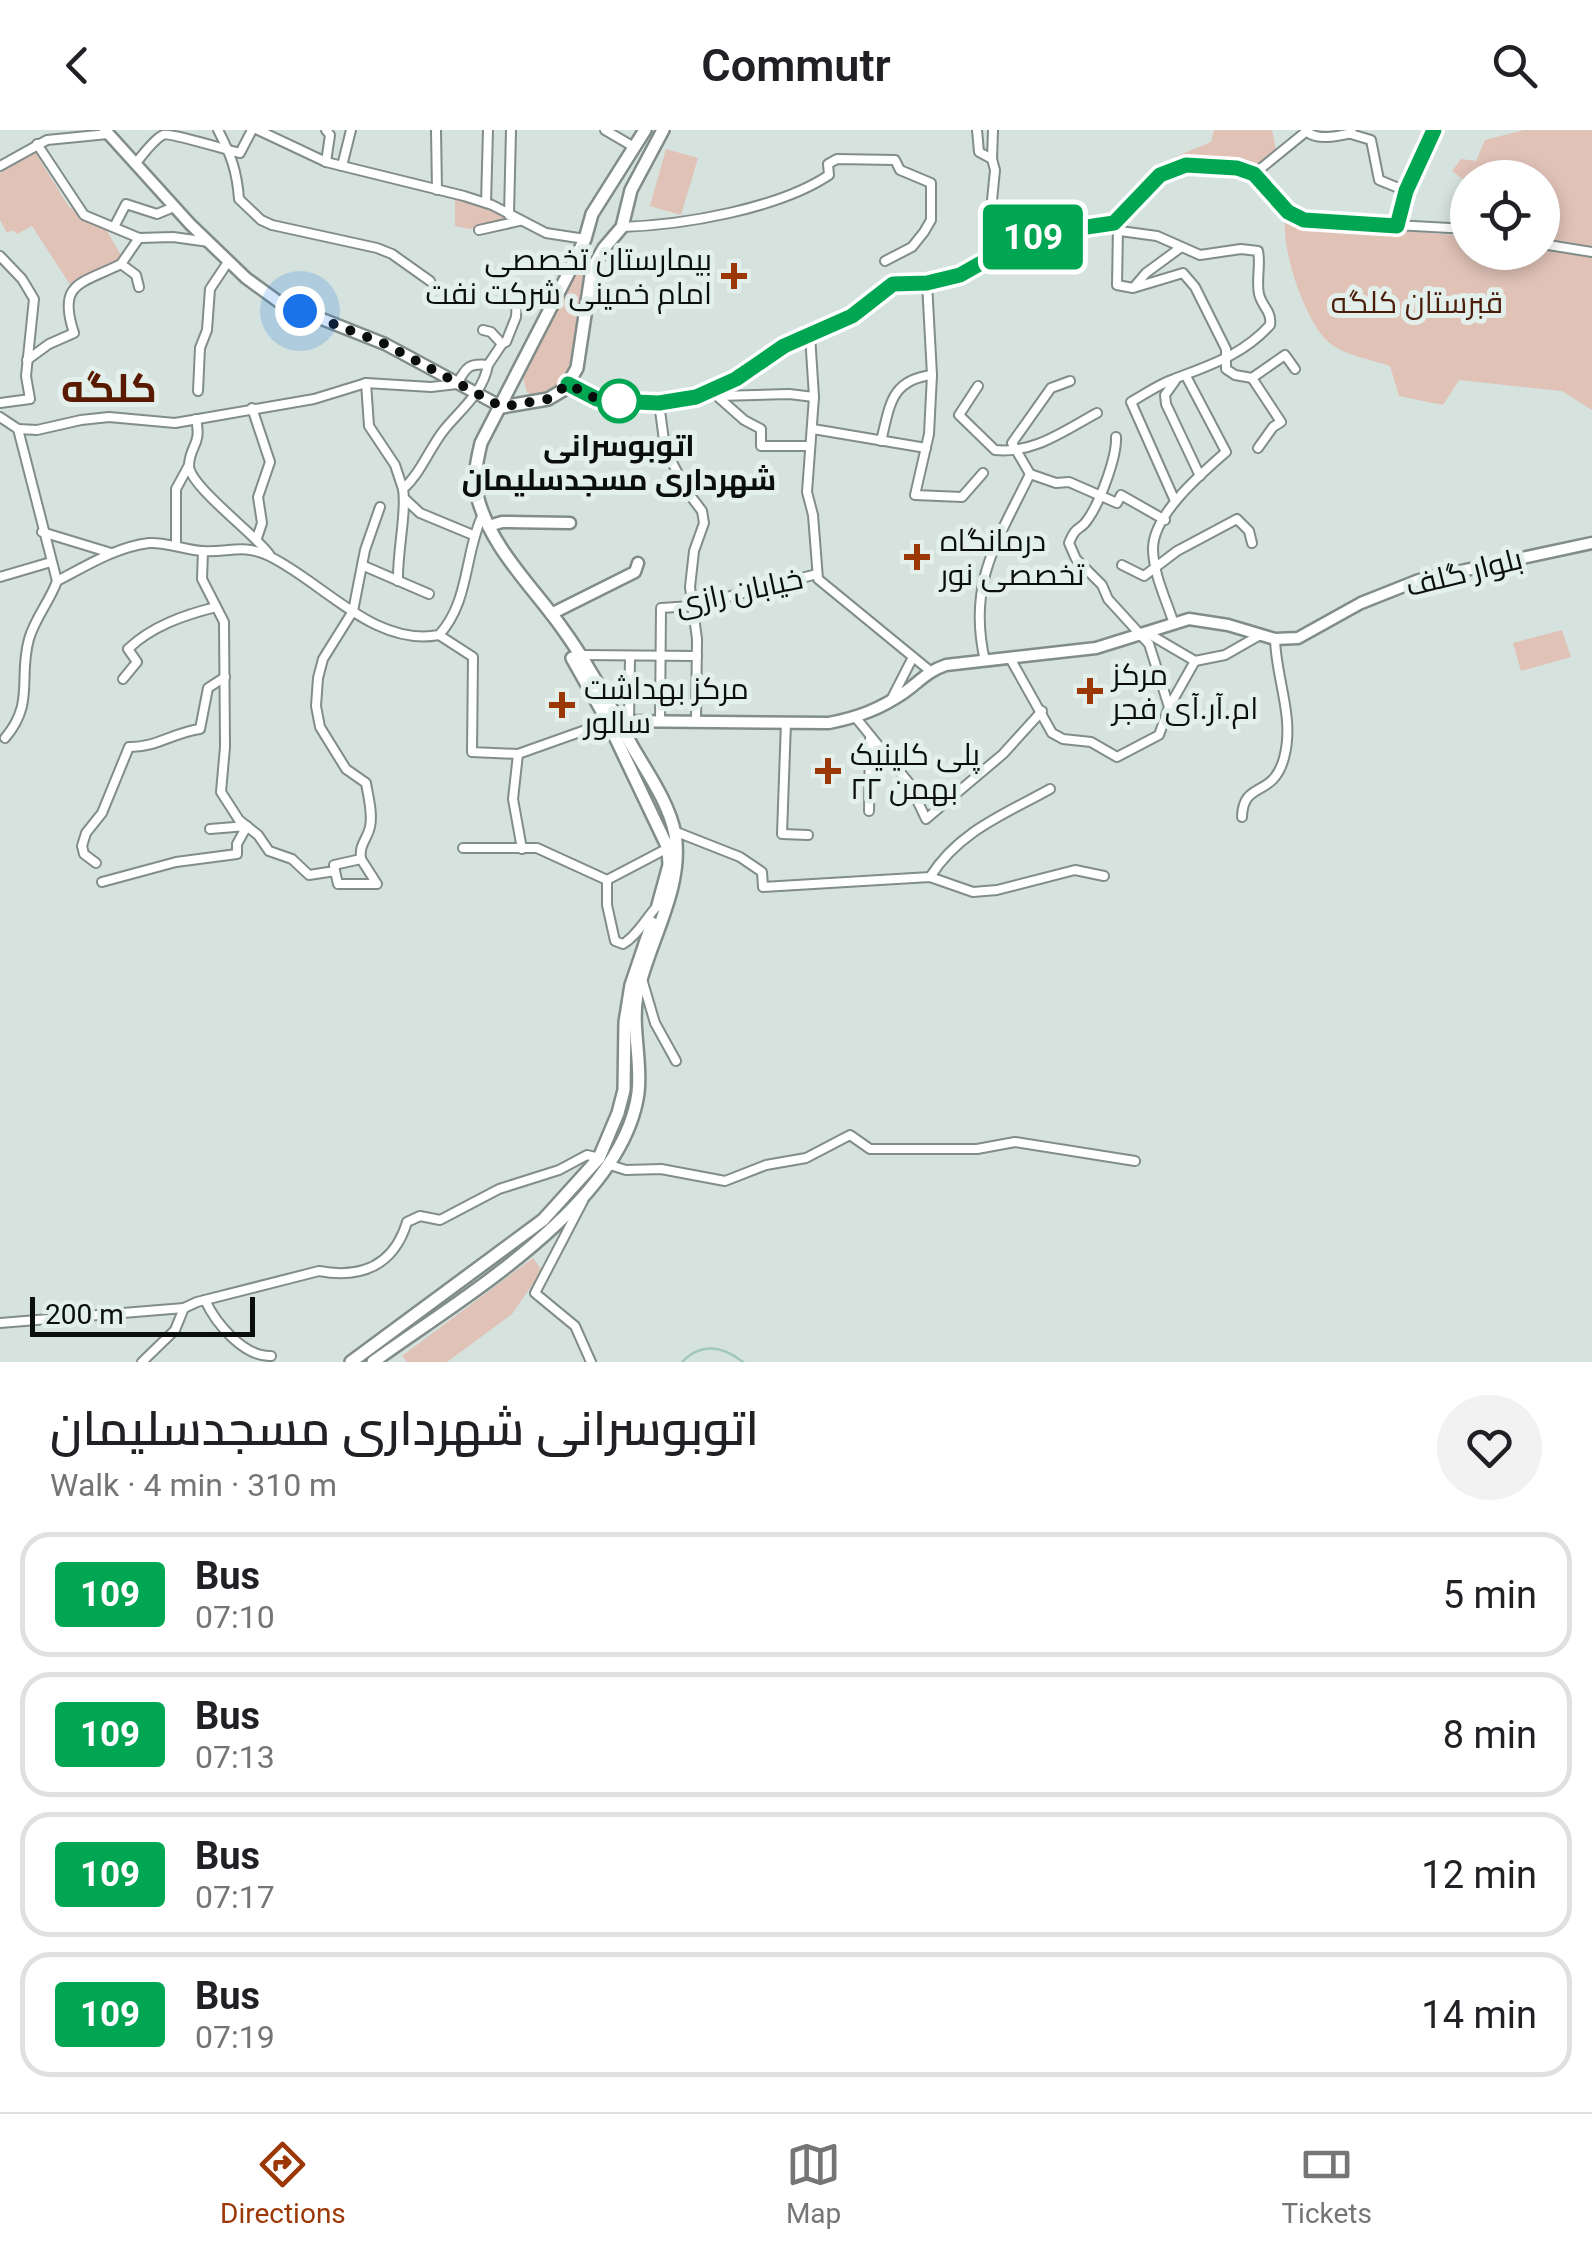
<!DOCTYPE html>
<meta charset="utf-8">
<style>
:root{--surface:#fff;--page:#f2f2f2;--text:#202124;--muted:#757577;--line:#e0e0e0;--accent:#9c3706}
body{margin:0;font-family:Roboto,Cairo,sans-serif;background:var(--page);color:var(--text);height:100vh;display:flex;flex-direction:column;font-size:38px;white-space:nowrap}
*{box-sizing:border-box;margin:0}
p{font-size:32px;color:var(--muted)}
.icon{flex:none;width:55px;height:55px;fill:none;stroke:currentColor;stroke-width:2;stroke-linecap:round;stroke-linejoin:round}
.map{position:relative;height:1232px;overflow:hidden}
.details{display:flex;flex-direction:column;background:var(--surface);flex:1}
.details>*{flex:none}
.badge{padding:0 20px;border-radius:8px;font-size:35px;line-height:65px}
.fabs{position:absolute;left:1450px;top:30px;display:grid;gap:20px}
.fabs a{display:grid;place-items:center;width:110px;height:110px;border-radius:50%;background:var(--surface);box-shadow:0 5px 15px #0003;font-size:50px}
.scale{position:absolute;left:30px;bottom:25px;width:225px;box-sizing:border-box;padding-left:10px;border:5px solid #0a0e0d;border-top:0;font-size:28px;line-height:35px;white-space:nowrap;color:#0a0e0d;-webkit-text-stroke:8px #e3efea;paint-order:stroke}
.you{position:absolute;width:50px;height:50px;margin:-25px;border:8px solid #fff;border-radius:50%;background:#1a73e8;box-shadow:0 0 0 15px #1a73e833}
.map>.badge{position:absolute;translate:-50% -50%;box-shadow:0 0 0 5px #fff}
.round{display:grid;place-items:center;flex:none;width:105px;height:105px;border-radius:52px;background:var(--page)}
.overview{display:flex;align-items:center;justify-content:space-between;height:170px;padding:0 50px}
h1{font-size:48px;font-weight:600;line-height:75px}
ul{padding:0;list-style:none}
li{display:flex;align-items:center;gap:30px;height:125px;margin:0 20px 15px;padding:0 30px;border:5px solid var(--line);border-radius:30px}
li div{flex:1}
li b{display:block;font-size:38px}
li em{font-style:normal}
li .badge{min-width:110px;font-weight:700;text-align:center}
header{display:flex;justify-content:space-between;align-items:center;height:130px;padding:0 50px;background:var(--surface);font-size:45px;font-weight:600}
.dock{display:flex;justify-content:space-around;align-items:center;height:140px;border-top:2px solid var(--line);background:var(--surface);font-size:28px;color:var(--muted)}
.dock a{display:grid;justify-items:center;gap:5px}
.dock .selected{color:var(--accent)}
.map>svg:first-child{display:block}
.green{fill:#e0c2b7}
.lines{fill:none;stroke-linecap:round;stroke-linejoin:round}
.stream{stroke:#a1c8ba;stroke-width:2.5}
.street-casing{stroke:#818d88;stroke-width:12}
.secondary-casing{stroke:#818d88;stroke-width:15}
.primary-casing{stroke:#818d88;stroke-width:16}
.street{stroke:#fff;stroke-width:8}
.secondary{stroke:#fff;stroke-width:10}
.primary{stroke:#fff;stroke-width:11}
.line-casing{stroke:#fff;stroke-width:22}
.line{stroke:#00a651;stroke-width:15}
.walk{stroke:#0a0e0d;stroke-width:10;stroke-dasharray:0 18}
.poi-dot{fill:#9c3706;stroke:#e3efea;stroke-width:4}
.stop-dot{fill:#fff;stroke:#00a651;stroke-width:5}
.labels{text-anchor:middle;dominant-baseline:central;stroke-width:10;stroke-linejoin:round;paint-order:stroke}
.poi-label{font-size:30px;fill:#0a0e0d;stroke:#e3efea;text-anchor:start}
.park-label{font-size:30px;fill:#4b1d0b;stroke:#e3efea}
.stop-label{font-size:30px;font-weight:bold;fill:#0a0e0d;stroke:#e3efea}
.street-label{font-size:30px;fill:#0a0e0d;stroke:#e3efea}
.district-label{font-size:40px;font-weight:bold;fill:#591a00;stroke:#e3efea}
</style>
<header><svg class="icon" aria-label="back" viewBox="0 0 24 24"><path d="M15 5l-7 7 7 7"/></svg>Commutr<svg class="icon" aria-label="search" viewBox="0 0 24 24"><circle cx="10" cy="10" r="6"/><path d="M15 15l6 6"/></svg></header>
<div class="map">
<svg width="1592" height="1232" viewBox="0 0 1592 1232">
<rect width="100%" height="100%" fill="#d5e2dd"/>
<g class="green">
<path d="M 1214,0 L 1272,0 L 1276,20 L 1255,39 C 1228,29 1207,29 1178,34 L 1175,27 L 1211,12 Z"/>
<path d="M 1524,0 L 1592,0 L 1592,280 L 1562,261 L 1459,250 L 1443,275 L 1399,266 L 1390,236 C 1372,230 1345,225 1331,214 C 1306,196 1282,121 1285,92 L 1467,106 L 1468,122 L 1542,122 L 1542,48 L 1468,48 L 1467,70 L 1465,51 L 1452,41 L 1461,29 L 1476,31 L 1485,10 Z"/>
<path d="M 666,19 L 698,28 L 681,85 L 650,76 Z"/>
<path d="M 35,22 L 69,77 L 104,96 L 122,127 L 71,156 L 32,96 L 17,104 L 13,100 L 7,103 L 0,90 L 0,43 Z"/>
<path d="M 455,65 L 491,77 L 513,91 L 470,99 L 455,96 Z"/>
<path d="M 581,133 L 589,137 C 584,165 577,291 527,262 L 523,248 Z"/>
<path d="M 1562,500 L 1571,527 L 1521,541 L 1513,513 Z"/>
<path d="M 533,1128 L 542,1141 L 512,1184 L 447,1232 L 407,1232 L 402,1226 Z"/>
</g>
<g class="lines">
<path class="stream" d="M 682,1232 C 701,1212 723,1216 743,1232"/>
<defs>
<g id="street">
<path d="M 218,0 C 231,25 237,41 239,69 L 261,90 L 272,95 L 377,118 L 392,124 L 430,151"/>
<path d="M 258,0 L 326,32 L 464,66 L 492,75 L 546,103 L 585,109"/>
<path d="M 436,0 L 437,60"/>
<path d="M 605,0 L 634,17"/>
<path d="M 977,0 L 979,22 L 992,29 L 995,40 L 986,131"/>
<path d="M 1307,2 C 1319,11 1338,6 1352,3"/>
<path d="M 1351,4 L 1371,10 L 1379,50 L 1406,61"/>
<path d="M 37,14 L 84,85 L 139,108 L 173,107 L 209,112"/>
<path d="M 992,29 L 993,0"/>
<path d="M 326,32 L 330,5 L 326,0"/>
<path d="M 135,34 C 142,26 153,10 163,5 C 169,2 227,20 240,23 L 252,0"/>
<path d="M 0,36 L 47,10 L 108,4"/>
<path d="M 342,36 L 351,0"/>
<path d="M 1254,44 L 1308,0"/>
<path d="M 486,73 L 488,0"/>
<path d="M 509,85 L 511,0"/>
<path d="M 1397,96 L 1406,61 L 1434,0"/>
<path d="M 114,97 L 126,74 L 157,84 L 174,77"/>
<path d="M 622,97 C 683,95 778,79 829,45 L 828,34 L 837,29 L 895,30 L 900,40 L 931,53 L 931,90 L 924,102 L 912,117 L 885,131"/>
<path d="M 1118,98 L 1117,155 L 1133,158 L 1183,143 L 1195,157 L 1226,219 L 1226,239 L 1235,245 L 1252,248 L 1285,225 L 1295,239"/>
<path d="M 479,100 L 519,91"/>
<path d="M 1120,101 L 1157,106 L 1200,125 L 1241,119 L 1258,121 C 1261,135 1256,150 1259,164 C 1262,177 1272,181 1270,195 C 1243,225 1210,235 1174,249 C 1159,254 1145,264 1131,272 L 1175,371"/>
<path d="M 1542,114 L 1592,122"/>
<path d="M 0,126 L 22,149 L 34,169 L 26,246 L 30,269 L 0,273"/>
<path d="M 927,153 L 932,245 L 929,304 L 915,365 L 962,367 L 983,343"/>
<path d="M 139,157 L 136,145 L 121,134 L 139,108"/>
<path d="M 1134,157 L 1146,143 L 1180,118"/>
<path d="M 483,200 L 491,202 L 502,214 L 506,212 L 516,187 L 517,168"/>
<path d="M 810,205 L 814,267 L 807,362 L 813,385 L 818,449 L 929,540"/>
<path d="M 27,230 L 49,214 L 74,203 C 57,152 81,154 121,134"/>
<path d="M 1252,248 L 1281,292 L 1273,297 L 1258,318"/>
<path d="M 1175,251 L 1165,265 L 1166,274 L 1200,346"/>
<path d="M 366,253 L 369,296 L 395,335 L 403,359"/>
<path d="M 568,253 L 597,269 L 612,271 L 659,273 L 697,267 L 736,249 L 784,216 L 852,187 L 893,155 L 927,153 L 961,145 L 1022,110 L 1046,103 L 1114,93 L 1161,45 L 1186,35 L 1237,38 L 1254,44 L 1288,82 L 1304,90 L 1468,99"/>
<path d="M 978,256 L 959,285 L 995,320 C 1034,324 1065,300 1097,283"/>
<path d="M 198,261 L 200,218 L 207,200 L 210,159 L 228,132"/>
<path d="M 717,266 L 744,290 L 761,299 L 761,316 L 810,316"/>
<path d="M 718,266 L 789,264 L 814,267"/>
<path d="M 659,273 L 665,318 L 686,360 L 702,381 L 704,393 L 694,421 L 690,457 L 697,509 L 696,591"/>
<path d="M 252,278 L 270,332 L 258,367 L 262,393 L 257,408"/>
<path d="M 0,287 L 18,299 L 57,451 C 50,471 35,488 29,509 C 18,548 35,573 5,608"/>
<path d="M 196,289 C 202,315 190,315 189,335 C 188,355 255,404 269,424"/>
<path d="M 18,299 L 37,300 L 81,290 L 109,287 L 175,293 L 314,269 L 366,253 L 431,257 L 457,254 C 466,237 469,233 488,235 L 502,214"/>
<path d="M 813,299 L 926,318"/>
<path d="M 881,311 C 890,276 890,250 932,245"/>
<path d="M 1030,344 L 1056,353 L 1069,352 L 1117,373 L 1121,365 L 1165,390"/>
<path d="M 405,369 L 420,383 L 473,405"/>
<path d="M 42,402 L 111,423"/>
<path d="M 176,416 L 176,359 L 189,335"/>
<path d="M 203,421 L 202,449 L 224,492 L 225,617 L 221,662 L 239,690 L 258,705 L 269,721 L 292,729 L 309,745 L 335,741 L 334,735 L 361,729 C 359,714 367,710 370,697 C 373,683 368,666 366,653 L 346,639 L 320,597 L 316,576 L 318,548 L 323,529 L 353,481 L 365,420 L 380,377"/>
<path d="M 1122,435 L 1144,446 L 1177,421 L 1237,389 L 1249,401 L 1252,413"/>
<path d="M 364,436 L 429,464"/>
<path d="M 0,447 L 51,432"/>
<path d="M 57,451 C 86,436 116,417 149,413 C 167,412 185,420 202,421 C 228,423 243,413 269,426 C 323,452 374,517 439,505 C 470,471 464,424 483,384"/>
<path d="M 398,451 C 397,423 407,381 403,359 C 421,343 429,319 444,300 C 461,279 483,263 488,235"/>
<path d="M 1174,494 C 1166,469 1154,446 1153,420 C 1152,385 1202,343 1226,322 L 1186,246"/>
<path d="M 1149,504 L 1195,531 L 1225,525 L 1260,505"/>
<path d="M 439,505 L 473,527 L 472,622 L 518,624 L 608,592"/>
<path d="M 581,525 L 697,526"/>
<path d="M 1010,528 L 1052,603 L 1063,609 L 1091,612 L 1117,627 L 1159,605 L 1169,577 L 1149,514 L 1108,469 L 1102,455 L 1076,429 L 1069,413 C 1077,393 1080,402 1088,389 C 1100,372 1117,327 1116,307"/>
<path d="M 985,531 C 967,453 997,412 1030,344 L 1012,313 L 1051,258 L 1070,251"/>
<path d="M 123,549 L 137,532 L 128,519 C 152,496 184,485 216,477"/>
<path d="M 892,568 L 913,527"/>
<path d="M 1169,577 L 1195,531"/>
<path d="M 856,588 L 909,653 L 926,689 L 1003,624 L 1042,581"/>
<path d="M 629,591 L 630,527"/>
<path d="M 660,592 L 661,478 L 692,476 L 817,444"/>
<path d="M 786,592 L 782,704 L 808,705"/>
<path d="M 518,624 L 513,669 L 522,719"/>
<path d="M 869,681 L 870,609"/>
<path d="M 1242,687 C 1243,650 1273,669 1284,628 C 1295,588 1276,549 1275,509"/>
<path d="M 674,701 L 740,727 L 762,742 L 763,757 L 930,747 L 973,762 L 997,760 L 1075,740 L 1104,746"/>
<path d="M 463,718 L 537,718 L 607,750 L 668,718"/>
<path d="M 96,733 L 84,724 L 82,716 L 86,703 L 102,683 L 129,617 C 155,618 175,602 200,599 L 208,558 L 225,547"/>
<path d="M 335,741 L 338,754 L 377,754 L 361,729"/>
<path d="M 930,747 C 959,701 1005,684 1050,659"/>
<path d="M 607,750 L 607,775 L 615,811 L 623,814 C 637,806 646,788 658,775"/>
<path d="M 102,752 L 176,732 L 237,724 L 237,714 L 247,696 L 210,699"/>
<path d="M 642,849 L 655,893 L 676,931"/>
<path d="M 610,1035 L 626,1040 L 661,1039 L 725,1051 L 766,1035 L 806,1028 L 850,1005 L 870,1019 L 977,1019 L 1015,1012 L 1135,1031"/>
<path d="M 583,1071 L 535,1163 L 575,1196 L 591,1232"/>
<path d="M 205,1170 C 216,1194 244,1227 271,1226"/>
<path d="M 0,1193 L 184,1178"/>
<path d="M 142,1232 L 175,1200 L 184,1178 L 197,1172 L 319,1141 C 362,1149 394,1135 407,1092 L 420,1086 L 440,1090 L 499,1059 L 559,1040 L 587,1025 L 599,1028"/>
</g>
<g id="secondary">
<path d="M 105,0 L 190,94 L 246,148 L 279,172 L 385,214 L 502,277"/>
<path d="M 489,396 L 502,392 L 570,393"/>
<path d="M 551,484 L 635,442 L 638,433"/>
<path d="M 614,591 L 829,593 C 859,587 880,579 905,562 C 920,551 928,541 946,535 L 1096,518 L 1189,489 L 1228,495 L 1275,509 L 1298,508 L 1361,473 L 1419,450 L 1592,413"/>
</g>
<g id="primary">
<path d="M 502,277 L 548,269 L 565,259 L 577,238 L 592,139 L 604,118 L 622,97 L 631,60 L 663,0"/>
<path d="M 572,528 L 608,592 L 668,718 L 669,735 L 658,775"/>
<path d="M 351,1232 L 543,1090 L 599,1028 L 618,983 L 624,960 L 625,892 L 631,855 L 652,793"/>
<path d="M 373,1232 C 458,1170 623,1075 638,963 C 642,931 631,897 637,865 C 648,812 684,759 675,704 C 669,673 647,642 632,616 C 610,576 589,535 562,498 C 533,457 489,416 477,365 C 473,348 477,330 481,313 L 567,146 L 585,109 L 592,84 L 645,0"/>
</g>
</defs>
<use href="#street" class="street-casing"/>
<use href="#secondary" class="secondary-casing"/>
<use href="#primary" class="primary-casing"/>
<use href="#street" class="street"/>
<use href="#secondary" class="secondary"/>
<use href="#primary" class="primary"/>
</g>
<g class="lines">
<defs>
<path id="line" d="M 568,254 L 597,269 L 612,271 L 659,273 L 696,267 L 736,249 L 784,216 L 852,186 L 893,154 L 927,153 L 960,145 L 1022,110 L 1046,103 L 1114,93 L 1160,45 L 1186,35 L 1237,38 L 1254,44 L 1288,82 L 1304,90 L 1397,96 L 1406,61 L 1434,0"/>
</defs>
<use href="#line" class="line-casing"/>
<use href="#line" class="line"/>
<path class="walk" d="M 300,181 L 385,214 L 502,277 L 548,269 L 568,254 L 597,269 L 619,271"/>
</g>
<g class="poi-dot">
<path d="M729 131h10v10h10v10h-10v10h-10v-10h-10v-10h10z"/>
<path d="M912 412h10v10h10v10h-10v10h-10v-10h-10v-10h10z"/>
<path d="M1085 546h10v10h10v10h-10v10h-10v-10h-10v-10h10z"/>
<path d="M557 560h10v10h10v10h-10v10h-10v-10h-10v-10h10z"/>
<path d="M823 626h10v10h10v10h-10v10h-10v-10h-10v-10h10z"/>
</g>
<circle class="stop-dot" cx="619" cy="271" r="20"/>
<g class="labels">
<g class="poi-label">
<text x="712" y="129" text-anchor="end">بیمارستان تخصصی<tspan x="712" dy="34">امام خمینی شرکت نفت</tspan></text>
<text x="940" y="410">درمانگاه<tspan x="940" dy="34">تخصصی نور</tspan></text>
<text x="1112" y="544">مرکز<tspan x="1112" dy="34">ام.آر.آی فجر</tspan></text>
<text x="584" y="558">مرکز بهداشت<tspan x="584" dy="34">سالور</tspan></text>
<text x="850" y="624">پلی کلینیک<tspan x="850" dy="34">۲۲ بهمن</tspan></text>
</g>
<g class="park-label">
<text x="1417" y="172">قبرستان کلگه</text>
</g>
<g class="stop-label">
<text x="619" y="315">اتوبوسرانی<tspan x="619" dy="34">شهرداری مسجدسلیمان</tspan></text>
</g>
<g class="street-label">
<text transform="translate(1464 442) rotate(-14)">بلوار گلف</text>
<text transform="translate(739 461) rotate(-12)">خیابان رازی</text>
</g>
<g class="district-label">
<text x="109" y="258">کلگه</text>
</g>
</g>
</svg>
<div class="fabs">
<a><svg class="icon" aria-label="locate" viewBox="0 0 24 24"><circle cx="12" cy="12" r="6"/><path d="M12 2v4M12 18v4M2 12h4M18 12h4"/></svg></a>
</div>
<div class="scale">200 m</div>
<div class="you" style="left:300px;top:181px"></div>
<b class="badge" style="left:1033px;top:107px;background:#00a651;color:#fff">109</b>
</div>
<section class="details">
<div class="overview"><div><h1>اتوبوسرانی شهرداری مسجدسلیمان</h1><p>Walk · 4 min · 310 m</p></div><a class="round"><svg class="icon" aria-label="heart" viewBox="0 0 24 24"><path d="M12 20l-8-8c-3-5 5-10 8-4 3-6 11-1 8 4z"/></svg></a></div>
<ul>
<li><span class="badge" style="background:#00a651;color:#fff">109</span><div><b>Bus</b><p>07:10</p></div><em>5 min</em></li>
<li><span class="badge" style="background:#00a651;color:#fff">109</span><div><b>Bus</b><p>07:13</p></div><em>8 min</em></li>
<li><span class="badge" style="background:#00a651;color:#fff">109</span><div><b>Bus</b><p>07:17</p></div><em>12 min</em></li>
<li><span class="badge" style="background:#00a651;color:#fff">109</span><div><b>Bus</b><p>07:19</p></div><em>14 min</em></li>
</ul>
</section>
<nav class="dock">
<a class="selected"><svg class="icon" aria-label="directions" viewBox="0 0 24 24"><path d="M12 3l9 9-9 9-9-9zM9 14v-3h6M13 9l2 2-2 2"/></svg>Directions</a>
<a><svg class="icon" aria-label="map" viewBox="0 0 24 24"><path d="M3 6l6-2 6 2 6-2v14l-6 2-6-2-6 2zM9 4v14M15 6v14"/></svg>Map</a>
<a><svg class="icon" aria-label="tickets" viewBox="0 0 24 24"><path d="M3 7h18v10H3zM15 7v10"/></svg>Tickets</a>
</nav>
